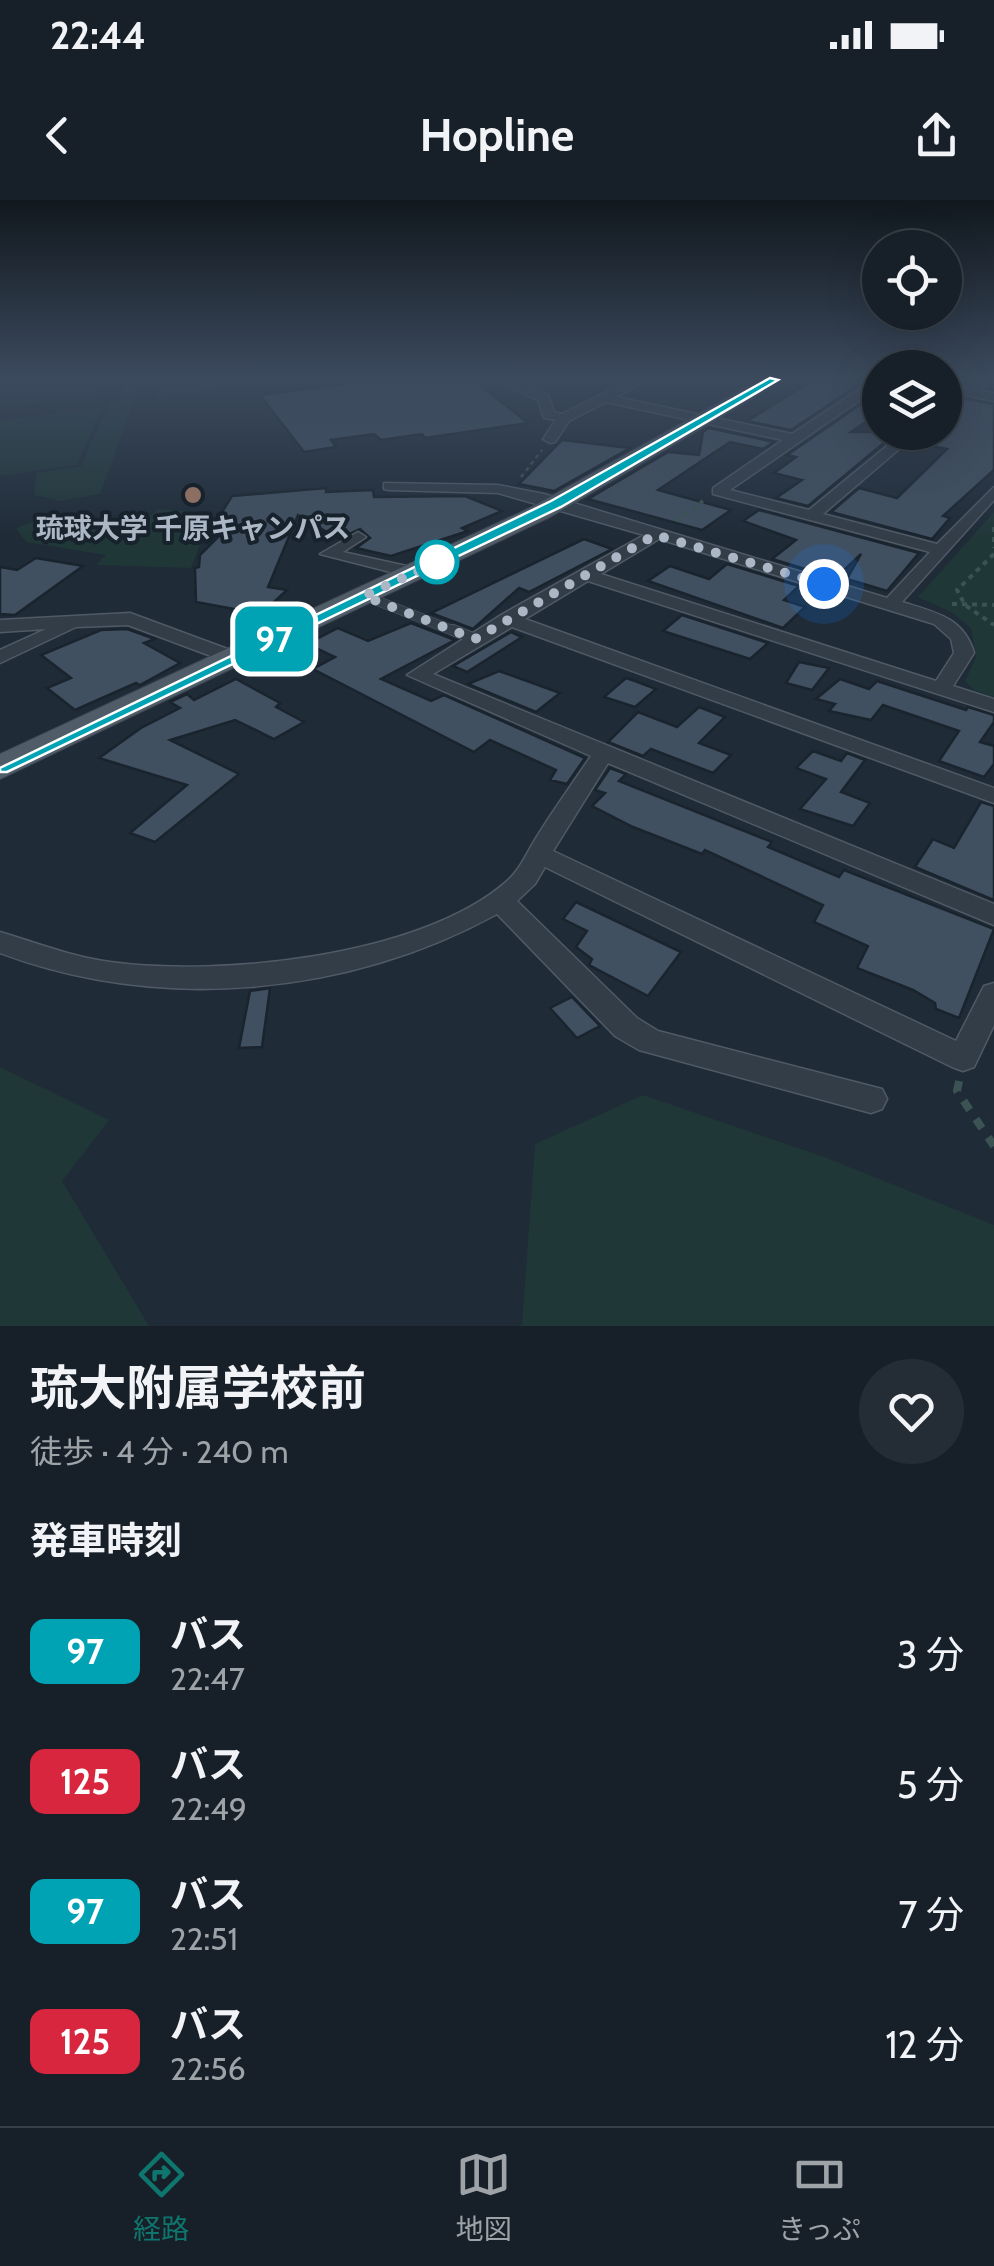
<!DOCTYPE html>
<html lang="ja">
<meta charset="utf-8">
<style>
:root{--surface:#172029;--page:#242d35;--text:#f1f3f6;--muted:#9ea3a8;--line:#363e46;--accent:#0f766e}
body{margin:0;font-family:Cabin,"Noto Sans JP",sans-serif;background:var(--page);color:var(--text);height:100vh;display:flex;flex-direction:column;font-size:38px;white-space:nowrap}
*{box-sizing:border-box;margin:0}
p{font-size:32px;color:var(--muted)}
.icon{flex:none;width:55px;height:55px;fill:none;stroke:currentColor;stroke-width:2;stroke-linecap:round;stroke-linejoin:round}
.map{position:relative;height:1126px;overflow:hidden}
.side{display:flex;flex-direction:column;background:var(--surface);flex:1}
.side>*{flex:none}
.badge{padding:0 20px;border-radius:15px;font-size:35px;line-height:65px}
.tools{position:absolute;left:862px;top:30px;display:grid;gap:20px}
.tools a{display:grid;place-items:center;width:100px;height:100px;border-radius:50%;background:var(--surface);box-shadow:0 10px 40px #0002,0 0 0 2px var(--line);font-size:50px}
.you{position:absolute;width:50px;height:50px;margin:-25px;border:8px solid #fff;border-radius:50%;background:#1a73e8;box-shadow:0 0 0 15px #1a73e833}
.map>.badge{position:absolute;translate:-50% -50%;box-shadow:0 0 0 5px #fff}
h2{padding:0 30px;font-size:38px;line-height:90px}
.round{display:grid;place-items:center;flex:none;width:105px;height:105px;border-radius:52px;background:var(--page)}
.summary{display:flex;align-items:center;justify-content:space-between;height:170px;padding:0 30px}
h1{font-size:48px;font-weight:700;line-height:75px}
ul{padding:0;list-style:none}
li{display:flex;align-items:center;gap:30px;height:130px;padding:0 30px}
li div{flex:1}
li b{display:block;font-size:38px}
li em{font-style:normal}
li .badge{min-width:110px;font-weight:700;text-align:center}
.status{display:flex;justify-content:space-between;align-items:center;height:70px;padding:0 50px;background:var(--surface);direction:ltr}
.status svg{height:28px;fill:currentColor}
header{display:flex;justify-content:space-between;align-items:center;height:130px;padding:0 30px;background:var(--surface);font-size:45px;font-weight:700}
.menu{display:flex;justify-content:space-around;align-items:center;height:140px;border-top:2px solid var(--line);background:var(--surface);font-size:28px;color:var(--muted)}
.menu a{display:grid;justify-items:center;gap:5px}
.menu .selected{color:var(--accent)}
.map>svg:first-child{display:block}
.green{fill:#203738}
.building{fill:#415060;stroke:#1a242e;stroke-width:2.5}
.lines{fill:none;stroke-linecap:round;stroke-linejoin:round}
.service-far1-casing{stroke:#505a66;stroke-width:10}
.service-casing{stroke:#505a66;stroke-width:12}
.minor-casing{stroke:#505a66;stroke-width:3}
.primary-casing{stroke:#3c4651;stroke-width:2}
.path-far2{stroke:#3b5353;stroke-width:2.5;stroke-dasharray:4 4;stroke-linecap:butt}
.path-far1{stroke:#3b5353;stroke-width:4;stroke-dasharray:5 5;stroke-linecap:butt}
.path{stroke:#3b5353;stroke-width:8;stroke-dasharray:11 11;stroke-linecap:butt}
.service-far1{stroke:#323d48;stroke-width:9}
.service{stroke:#323d48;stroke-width:10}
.minor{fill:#323d48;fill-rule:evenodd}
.primary{fill:#505c68;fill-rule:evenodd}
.line{fill:#00a3b4;stroke:#fff;stroke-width:2.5}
.walk{stroke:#acb7c5;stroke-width:10;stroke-dasharray:0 18}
.education-dot{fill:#8d6e63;stroke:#18222c;stroke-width:4}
.stop-dot{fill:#fff;stroke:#00a3b4;stroke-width:5}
.labels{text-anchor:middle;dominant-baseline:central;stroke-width:8;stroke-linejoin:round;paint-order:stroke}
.far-poi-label{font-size:28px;font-weight:bold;fill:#acb7c5;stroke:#18222c}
</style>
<div class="status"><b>22:44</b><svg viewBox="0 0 49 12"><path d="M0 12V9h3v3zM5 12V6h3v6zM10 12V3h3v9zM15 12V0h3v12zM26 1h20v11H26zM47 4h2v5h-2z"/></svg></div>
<header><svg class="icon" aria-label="back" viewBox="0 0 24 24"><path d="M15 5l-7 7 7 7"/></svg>Hopline<svg class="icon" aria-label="share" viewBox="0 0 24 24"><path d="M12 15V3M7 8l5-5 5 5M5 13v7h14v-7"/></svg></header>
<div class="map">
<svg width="994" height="1126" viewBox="0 0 994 1126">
<rect width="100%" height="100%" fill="#1f2b37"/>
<g class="green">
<path d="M 99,180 L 94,195 L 85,198 L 0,208 L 0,182 Z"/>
<path d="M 126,180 L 142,180 L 100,294 L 60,301 L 34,295 L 36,273 L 81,266 L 108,205 L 118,201 Z"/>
<path d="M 161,180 L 293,180 L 157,197 Z"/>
<path d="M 102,208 L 77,265 L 0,276 L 0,220 Z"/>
<path d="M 158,309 L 212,313 L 191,368 L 96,365 L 106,355 L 26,342 L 16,328 L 34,321 L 131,333 Z"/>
<path d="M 994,312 L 994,497 L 974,490 L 965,481 L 976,457 L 971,428 L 953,413 L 918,397 Z"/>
<path d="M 0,867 L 109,920 L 62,981 L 149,1126 L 0,1126 Z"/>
<path d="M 643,895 L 827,958 L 994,1025 L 994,1126 L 518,1126 L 522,1125 L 535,944 Z"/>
</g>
<g class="building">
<path d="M 375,180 L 474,180 L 528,223 L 425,238 L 422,234 L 381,240 L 374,234 L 331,240 L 336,247 L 304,252 L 260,195 Z"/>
<path d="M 813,180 L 866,180 L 791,230 L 747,221 Z"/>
<path d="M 880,191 L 880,212 L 851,232 L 897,232 L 808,306 L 776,298 L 802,280 L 774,273 L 796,257 L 787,255 Z"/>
<path d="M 950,196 L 994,204 L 994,270 L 943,316 L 950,318 L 932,339 L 831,312 L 859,288 L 897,298 L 947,249 L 915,243 L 923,232 L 945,232 L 945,202 Z"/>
<path d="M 709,228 L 774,242 L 763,249 L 730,242 L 658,290 L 731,310 L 702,330 L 588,299 L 668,252 L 699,255 L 703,232 Z"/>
<path d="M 562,240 L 630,248 L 554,291 L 519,284 Z"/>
<path d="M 326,288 L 326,292 L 373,290 L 374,297 L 465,296 L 502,311 L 462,328 L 468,331 L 391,356 L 356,348 L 370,338 L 360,329 L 339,339 L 298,315 L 268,387 L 287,390 L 261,414 L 196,402 L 195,368 L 199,367 L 200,355 L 235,320 L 217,320 L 232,296 Z"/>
<path d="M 759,310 L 919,353 L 887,391 L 847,379 L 861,354 L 838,376 L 818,369 L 815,372 L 772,359 L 796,340 L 743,321 Z"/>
<path d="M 584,339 L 612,349 L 529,392 L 519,388 L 473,429 L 431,413 Z"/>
<path d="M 36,358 L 83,366 L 15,415 L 0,414 L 0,367 L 17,370 Z"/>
<path d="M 727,364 L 799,386 L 784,400 L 805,407 L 783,428 L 648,381 L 670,366 L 709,379 Z"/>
<path d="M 682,415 L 768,443 L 750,459 L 663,431 Z"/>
<path d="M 411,423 L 455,440 L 381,479 L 431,501 L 444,495 L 585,558 L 567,584 L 550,580 L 556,570 L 490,540 L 474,552 L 313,469 L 335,457 L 307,444 L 338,428 L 368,441 Z"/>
<path d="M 127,429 L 155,439 L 144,443 L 180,463 L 140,485 L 136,483 L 75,510 L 47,488 L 71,478 L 41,455 L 101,430 Z"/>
<path d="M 511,432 L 522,437 L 467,472 L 453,466 Z"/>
<path d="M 799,462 L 829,468 L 812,490 L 786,483 Z"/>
<path d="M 499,471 L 560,493 L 536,512 L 468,484 Z"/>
<path d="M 626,478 L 635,481 L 656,489 L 635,507 L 604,497 Z"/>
<path d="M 236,479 L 280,503 L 276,507 L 304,522 L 274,539 L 235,520 L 170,540 L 239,574 L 155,642 L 130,633 L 187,585 L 99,558 L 141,528 L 180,508 L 170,502 L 187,494 L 194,500 Z"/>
<path d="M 840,479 L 869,489 L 877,481 L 966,510 L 968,507 L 994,515 L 994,522 L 980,542 L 994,546 L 994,564 L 984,577 L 939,561 L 959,531 L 883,505 L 871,520 L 829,511 L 835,504 L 816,499 Z"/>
<path d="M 699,507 L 725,517 L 699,543 L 731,555 L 713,573 L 651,549 L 643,556 L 608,542 L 638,512 L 677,527 Z"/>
<path d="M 813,551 L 841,561 L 847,553 L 865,560 L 841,592 L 870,603 L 853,626 L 800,609 L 826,579 L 796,568 Z"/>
<path d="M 610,568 L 626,574 L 619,581 L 772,642 L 768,647 L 839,677 L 844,670 L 994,729 L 959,818 L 936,809 L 935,803 L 913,790 L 857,768 L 868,746 L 814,722 L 823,705 L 705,650 L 702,654 L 633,627 L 592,606 L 605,593 L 595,590 Z"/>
<path d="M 981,602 L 994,606 L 994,700 L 915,667 L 933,639 L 954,648 Z"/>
<path d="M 576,702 L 681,752 L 648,796 L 589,765 L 592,759 L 576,747 L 587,731 L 563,719 Z"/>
<path d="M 270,788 L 262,847 L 239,848 L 250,791 Z"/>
<path d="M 572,797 L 600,826 L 577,838 L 550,808 Z"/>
</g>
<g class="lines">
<defs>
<path id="service-far1" d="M 365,396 L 459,433"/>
<path id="service" d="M 453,430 L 475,439"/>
<g id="minor">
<path d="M 502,180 L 518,180 L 548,195 L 554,212 L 562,214 L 631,180 L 647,180 L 616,197 L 792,234 L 873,180 L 880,180 L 880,186 L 730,290 L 809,310 L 904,232 L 919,232 L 823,314 L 937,344 L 994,287 L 994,300 L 902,402 C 934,412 964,417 974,453 L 953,486 L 994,499 L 994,512 L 588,381 L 525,419 L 994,588 L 994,603 L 512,427 L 433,474 L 994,704 L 994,725 L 608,563 L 553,651 L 956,841 L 984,786 L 994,783 L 994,825 L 974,867 L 963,871 L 952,867 L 545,667 L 535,684 L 517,701 L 637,818 L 658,831 L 882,889 L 887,899 L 882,909 L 871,913 L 639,850 L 615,836 L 497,714 C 347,796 160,813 0,753 L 0,732 C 37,743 72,757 110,762 C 219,777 420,757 506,682 C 520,670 526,654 536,638 C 553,610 573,583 591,556 L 407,475 L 501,415 L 644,335 L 498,293 L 389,290 L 384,289 L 384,283 L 498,285 L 544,294 L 887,398 L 930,352 L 713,294 L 713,288 L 783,240 L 606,202 L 569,221 L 555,242 L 550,243 L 543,239 L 556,220 L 544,218 L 538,200 L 503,184 ZM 659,339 L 934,424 L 951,439 L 954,453 L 936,481 L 601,374 Z"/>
<path d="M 980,180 L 993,180 L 981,191 L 994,193 L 994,201 L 945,191 L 945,183 L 970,189 Z"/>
<path d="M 358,332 L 366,337 L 343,352 L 420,369 L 423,373 L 414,378 L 320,354 Z"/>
<path d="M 130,413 L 241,454 L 244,458 L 241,462 L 227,462 L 128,425 L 76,427 L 0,463 L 0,450 L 46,429 L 0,432 L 0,420 Z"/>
</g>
<path id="primary" d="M 759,180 L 784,180 L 550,317 L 0,579 L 0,554 L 532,307 Z"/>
</defs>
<use href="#service-far1" class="service-far1-casing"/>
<use href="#service" class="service-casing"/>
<use href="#minor" class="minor-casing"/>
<use href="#primary" class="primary-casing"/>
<path class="path-far2" d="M 521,277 L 542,250"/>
<g class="path-far1">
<path d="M 676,321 L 703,301"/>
<path d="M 994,327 L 994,348"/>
<path d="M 994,354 L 957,390 L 965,405 L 994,425"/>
<path d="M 952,404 L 994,405"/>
</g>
<path class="path" d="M 959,881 L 957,891 L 994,946"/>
<use href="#service-far1" class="service-far1"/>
<use href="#service" class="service"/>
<use href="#minor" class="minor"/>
<use href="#primary" class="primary"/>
</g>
<linearGradient id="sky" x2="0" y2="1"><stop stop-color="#11181e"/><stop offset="0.53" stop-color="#3c4a5e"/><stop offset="1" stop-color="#3c4a5e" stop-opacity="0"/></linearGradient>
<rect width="994" height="338" fill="url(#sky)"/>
<path class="line" d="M 770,178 L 778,180 L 561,307 L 7,572 L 0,572 L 0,568 L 551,301 Z"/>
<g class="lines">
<path class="walk" d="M 437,362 L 444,359 L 364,396 L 475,439 L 655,335 L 824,384"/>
</g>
<circle class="education-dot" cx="193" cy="295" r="10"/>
<circle class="stop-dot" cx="437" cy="362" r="20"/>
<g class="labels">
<g class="far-poi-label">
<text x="193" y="328">琉球大学 千原キャンパス</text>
</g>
</g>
</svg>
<div class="tools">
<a><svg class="icon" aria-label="locate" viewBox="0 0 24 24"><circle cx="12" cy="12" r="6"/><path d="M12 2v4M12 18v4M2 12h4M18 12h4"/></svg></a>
<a><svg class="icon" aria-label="layers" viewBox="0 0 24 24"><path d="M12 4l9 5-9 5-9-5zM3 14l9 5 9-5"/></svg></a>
</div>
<div class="you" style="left:824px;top:384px"></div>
<b class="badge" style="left:274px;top:439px;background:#00a3b4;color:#fff">97</b>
</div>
<section class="side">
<div class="summary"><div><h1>琉大附属学校前</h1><p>徒歩 · 4 分 · 240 m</p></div><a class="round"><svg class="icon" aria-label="heart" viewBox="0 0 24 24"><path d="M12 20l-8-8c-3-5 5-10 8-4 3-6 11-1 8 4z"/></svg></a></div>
<h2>発車時刻</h2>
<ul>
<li><span class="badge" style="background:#00a3b4;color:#fff">97</span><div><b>バス</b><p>22:47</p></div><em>3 分</em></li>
<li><span class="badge" style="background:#d7263d;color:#fff">125</span><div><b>バス</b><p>22:49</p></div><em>5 分</em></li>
<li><span class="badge" style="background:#00a3b4;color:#fff">97</span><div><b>バス</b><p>22:51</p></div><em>7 分</em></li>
<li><span class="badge" style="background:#d7263d;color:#fff">125</span><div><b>バス</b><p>22:56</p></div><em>12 分</em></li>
</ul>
</section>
<nav class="menu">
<a class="selected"><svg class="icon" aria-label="directions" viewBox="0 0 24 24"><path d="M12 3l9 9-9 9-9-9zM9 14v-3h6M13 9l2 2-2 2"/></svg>経路</a>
<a><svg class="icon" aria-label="map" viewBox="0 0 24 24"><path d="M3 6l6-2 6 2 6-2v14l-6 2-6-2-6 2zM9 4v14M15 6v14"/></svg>地図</a>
<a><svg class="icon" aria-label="tickets" viewBox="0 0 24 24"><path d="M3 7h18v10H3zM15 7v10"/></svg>きっぷ</a>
</nav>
